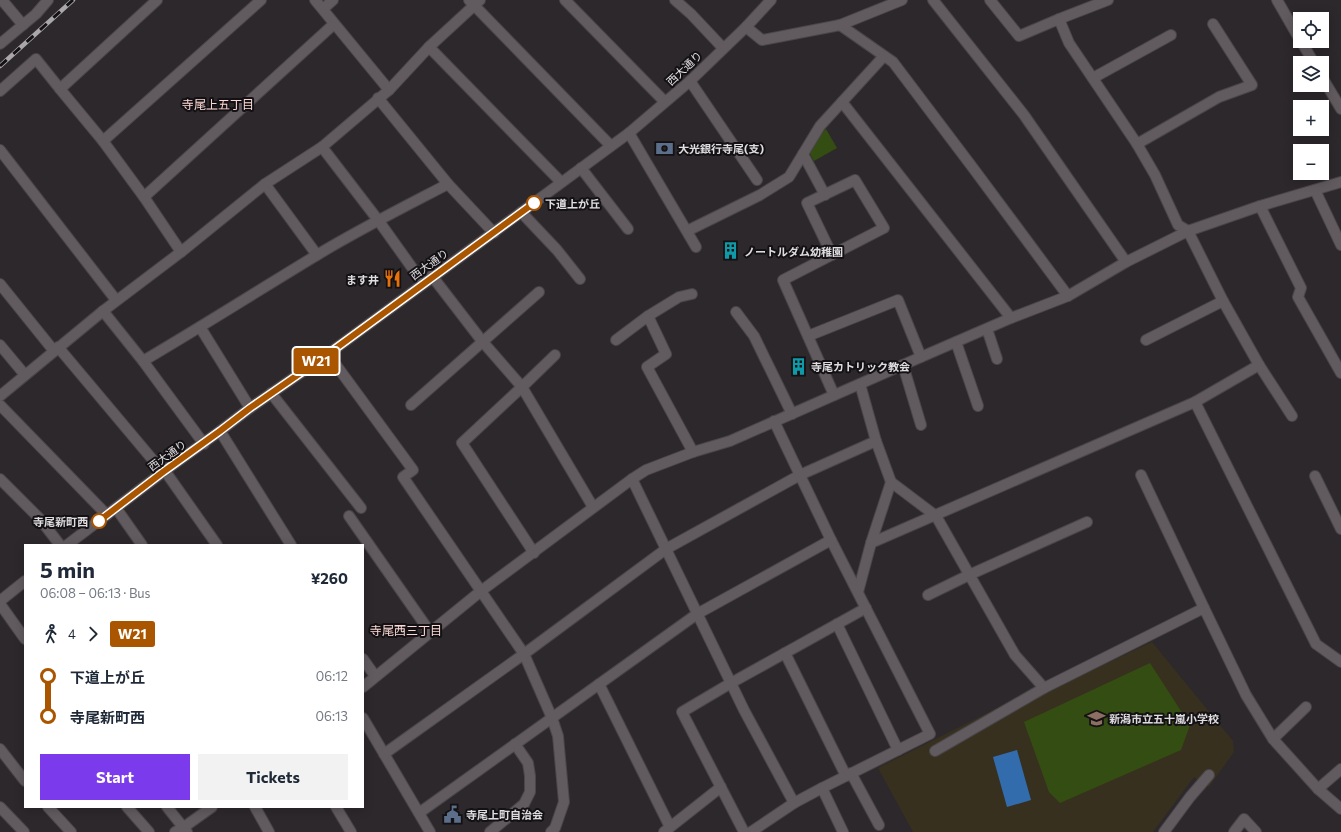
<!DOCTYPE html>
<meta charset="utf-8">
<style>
:root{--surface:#fff;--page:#f2f2f3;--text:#1f2937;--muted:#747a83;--accent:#7c3aed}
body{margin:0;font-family:Commissioner,"Noto Sans JP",sans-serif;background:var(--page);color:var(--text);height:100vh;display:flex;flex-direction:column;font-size:15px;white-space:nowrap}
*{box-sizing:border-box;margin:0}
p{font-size:13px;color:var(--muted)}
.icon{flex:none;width:22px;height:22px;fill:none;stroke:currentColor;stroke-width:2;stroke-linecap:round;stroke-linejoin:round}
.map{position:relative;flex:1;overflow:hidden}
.drawer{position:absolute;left:24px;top:544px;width:340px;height:264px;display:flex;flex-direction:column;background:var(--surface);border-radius:0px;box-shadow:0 2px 10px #0003}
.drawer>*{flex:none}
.badge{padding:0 8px;border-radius:3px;font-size:14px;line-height:26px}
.tools{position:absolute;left:1293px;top:12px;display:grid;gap:8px}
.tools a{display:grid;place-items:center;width:36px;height:36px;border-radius:0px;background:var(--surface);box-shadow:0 2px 10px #0003;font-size:20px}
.map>.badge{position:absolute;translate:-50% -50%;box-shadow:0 0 0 2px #fff}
.legs{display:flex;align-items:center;gap:6px;height:44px;padding:0 16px;font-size:13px}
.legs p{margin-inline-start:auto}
.summary{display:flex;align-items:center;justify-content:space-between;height:68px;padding:0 16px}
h1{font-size:22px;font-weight:700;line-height:30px}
.cta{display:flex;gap:8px;margin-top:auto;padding:8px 16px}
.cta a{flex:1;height:46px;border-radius:0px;background:var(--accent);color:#fff;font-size:16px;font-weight:700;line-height:46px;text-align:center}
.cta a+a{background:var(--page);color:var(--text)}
ul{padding:0 16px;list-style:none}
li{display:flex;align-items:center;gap:14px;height:40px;font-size:15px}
li i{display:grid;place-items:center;width:6px;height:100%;margin:0 5px;background:currentColor}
li i::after{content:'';width:10px;height:10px;margin:-5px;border:3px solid;border-radius:50%;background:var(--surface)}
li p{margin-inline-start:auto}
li:first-child i{background:linear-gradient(#0000 50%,currentColor 0)}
li:last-child i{background:linear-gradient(currentColor 50%,#0000 0)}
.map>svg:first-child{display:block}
.education{fill:#37301f}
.green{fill:#344d12}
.water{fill:#326cad}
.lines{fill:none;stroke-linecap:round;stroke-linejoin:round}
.minor-casing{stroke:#494549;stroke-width:12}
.tertiary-casing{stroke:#494549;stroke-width:12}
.minor{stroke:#615b60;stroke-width:10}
.tertiary{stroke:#615b60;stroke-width:10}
.rail-casing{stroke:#aaa7aa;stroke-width:4.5}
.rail{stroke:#131113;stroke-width:3;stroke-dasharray:9;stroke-linecap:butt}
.line-1-casing{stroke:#fff;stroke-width:9}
.line-1{stroke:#a50;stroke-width:6}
.stop-1-dot{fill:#fff;stroke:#a50;stroke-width:2}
.labels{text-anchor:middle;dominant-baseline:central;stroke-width:4;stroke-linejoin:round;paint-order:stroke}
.street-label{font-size:11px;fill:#e0dde0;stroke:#131113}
.poi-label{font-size:11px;font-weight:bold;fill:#e0dde0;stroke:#131113;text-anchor:start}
.stop-label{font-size:11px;font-weight:bold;fill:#e0dde0;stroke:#131113;text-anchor:start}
.neighbourhood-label{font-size:12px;fill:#fddad6;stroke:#131113}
</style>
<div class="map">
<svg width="1341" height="832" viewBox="0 0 1341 832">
<rect width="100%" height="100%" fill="#2c282c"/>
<path class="education" d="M 1152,642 L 1233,741 L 1234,752 L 1209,787 L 1194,777 L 1153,832 L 913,832 L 878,768 L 1037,688 L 1041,694 Z"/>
<g class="green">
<path d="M 826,129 L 837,148 L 814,161 L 809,152 L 818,135 Z"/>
<path d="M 1150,663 L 1190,725 L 1181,750 L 1060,803 L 1049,792 L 1024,722 Z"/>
</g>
<path class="water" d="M 1017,750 L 1031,800 L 1007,807 L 993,757 Z"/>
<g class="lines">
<defs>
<g id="minor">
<path d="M 2,0 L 23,25"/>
<path d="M 157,0 L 60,89 L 103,141 L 144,197 L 181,252"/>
<path d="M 315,0 L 389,90"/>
<path d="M 469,0 L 610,145"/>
<path d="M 565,0 L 665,102"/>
<path d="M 675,0 L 691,14 L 723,48"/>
<path d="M 933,0 L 1024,115 L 1126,262"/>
<path d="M 1277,0 L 1300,40"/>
<path d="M 323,9 L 333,0"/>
<path d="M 1059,19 L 1108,0"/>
<path d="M 840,25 L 893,62 L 973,168 L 1068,296"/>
<path d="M 746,27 L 762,40 L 840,25 L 902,0"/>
<path d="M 1301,41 L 1314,63"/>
<path d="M 0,44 L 36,14 L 48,0"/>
<path d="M 429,47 L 561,182"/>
<path d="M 1322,77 L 1341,109"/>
<path d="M 1093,78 L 1171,35"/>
<path d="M 690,81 L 757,180"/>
<path d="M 0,91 L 36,59 L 60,89"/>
<path d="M 378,98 L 448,184 L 494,233"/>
<path d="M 842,102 L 1011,318"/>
<path d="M 629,133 L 696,247"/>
<path d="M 103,141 L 261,0"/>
<path d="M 1137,144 L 1219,97 L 1252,85 L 1213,24"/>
<path d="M 322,147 L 378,220 L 423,283"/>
<path d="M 0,150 L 116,300"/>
<path d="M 803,154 L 825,195"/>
<path d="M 581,168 L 628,229"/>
<path d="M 265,184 L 317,255"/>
<path d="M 1315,190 L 1341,245"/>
<path d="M 144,197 L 334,24"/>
<path d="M 1260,206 L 1301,288 L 1298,297 L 1341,373"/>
<path d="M 521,212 L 557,250 L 580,279"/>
<path d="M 687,231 L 760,195 L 789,177 L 820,126 L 884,56"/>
<path d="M 832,255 L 807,203 L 855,180 L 884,228 L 783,280 L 834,395"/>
<path d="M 432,276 L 482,341 L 522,387 L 593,507"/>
<path d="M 0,284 L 54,351"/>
<path d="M 103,311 L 143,361 L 204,444"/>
<path d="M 736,312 L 754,336 L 792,414"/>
<path d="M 648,316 L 666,354 L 647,367 L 693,452"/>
<path d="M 200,327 L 250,408"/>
<path d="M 987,329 L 997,359"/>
<path d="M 808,336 L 898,300 L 921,357"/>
<path d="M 616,340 L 648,316 L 679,297 L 692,294"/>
<path d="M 1146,340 L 1223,301"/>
<path d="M 956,342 L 978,406"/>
<path d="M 0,345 L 25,375"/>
<path d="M 58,347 L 163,472"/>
<path d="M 328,354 L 413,470 L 403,477 L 524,654 L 552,718 L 558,736 L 564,802 L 555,828 L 551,832"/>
<path d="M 143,361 C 201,327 259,290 317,255 C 360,229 404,207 448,184"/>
<path d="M 903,365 L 921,425"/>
<path d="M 1259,365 L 1292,416"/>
<path d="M 860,384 L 876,441 L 891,482 L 936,516 L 1015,655 L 1044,688"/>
<path d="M 271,393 L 361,508"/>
<path d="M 0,396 L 103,311 L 181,252 L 265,184 L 322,147 L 389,90 L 429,47 L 480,0"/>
<path d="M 1195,402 L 1316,644 L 1341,662"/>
<path d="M 0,405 L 107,515"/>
<path d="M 411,405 L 539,292"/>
<path d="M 220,431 L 291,545"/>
<path d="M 165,471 L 217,545"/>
<path d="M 1141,475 L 1204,608"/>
<path d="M 1315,476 L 1341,529"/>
<path d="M 0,479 L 40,519 L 60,545"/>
<path d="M 632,479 L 744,710 L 794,803"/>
<path d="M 116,508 L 142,545"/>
<path d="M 349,516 L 430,632"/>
<path d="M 871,543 L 1195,402 L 1259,365 L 1223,301 L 1188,231 L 1178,225 L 1155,175 L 1137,144 L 1069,43 L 1059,19 L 1019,36 L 990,0"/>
<path d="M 534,553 L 462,443 L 522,387 L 555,355"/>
<path d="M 858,592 L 871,543 L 891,482"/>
<path d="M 928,595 L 969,575 L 1087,522"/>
<path d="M 0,604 L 25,639"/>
<path d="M 837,624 L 898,750"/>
<path d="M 785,653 L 846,776"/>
<path d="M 363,659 L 375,676"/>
<path d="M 599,684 L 670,827"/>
<path d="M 363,687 L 481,591 L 632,479 L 646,470 L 693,452 L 730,441 L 921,357 L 1011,318 L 1068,296 L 1126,262 L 1188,231 L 1260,206 L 1341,182"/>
<path d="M 363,718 L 430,832"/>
<path d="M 1273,739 L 1306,707"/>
<path d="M 0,749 L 25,781"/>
<path d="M 935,751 L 1044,688 L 1204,608 L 1246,695 L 1273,739 L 1318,789 L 1341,809"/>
<path d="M 384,754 L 524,654 L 666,549 L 800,475 L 876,441"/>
<path d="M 851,773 L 879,825"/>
<path d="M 822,788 L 843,832"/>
<path d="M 1318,789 L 1341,769"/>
<path d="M 0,807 L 24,832"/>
<path d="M 48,807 L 71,832"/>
<path d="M 127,807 L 149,832"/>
<path d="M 167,807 L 187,832"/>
<path d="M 255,807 L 269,832"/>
<path d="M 336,807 L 351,832"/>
<path d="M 419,813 L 697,614 L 831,540"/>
<path d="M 175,832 L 184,827 L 212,807"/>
<path d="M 490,832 L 524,804 L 530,792 L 530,776 L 528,763 L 515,744"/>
<path d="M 664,832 L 721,787"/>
<path d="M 744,832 L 682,712 L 731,683 L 866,608"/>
<path d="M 751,832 L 794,803 L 822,788 L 930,734 L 831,540 L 774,421"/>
<path d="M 1164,832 L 1190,797 L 1209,775"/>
<path d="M 1234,832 L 1244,819 L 1256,832"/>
</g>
<g id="tertiary">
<path d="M 67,545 L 163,472 L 220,431 L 250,408 L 328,354 L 629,133 L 690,81 L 746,27 L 771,0"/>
<path d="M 0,601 L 25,581"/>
</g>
</defs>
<use href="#minor" class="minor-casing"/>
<use href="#tertiary" class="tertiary-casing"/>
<use href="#minor" class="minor"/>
<use href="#tertiary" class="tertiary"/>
<defs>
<path id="rail" d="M 0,66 L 73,0"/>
</defs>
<use href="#rail" class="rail-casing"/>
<use href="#rail" class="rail"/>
</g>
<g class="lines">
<defs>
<path id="line-1" d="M 99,521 L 163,472 L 220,431 L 250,408 L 328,354 L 534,203"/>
</defs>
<use href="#line-1" class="line-1-casing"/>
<use href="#line-1" class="line-1"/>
</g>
<defs>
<symbol id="bank-bare" viewBox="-9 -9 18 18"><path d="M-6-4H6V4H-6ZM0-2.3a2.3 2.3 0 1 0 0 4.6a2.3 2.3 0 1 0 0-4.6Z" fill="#5c6f8a" stroke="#131113" stroke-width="2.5" paint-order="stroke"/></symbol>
<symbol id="building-bare" viewBox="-9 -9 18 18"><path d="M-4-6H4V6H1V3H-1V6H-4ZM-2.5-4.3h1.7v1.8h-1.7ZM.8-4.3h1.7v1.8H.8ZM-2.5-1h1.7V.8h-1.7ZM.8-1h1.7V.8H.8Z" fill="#0f9aa8" stroke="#131113" stroke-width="2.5" paint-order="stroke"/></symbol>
<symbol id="restaurant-bare" viewBox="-9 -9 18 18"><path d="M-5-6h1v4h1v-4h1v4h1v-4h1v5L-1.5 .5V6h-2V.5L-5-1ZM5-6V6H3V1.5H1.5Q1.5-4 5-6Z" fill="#e8710a" stroke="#131113" stroke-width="2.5" paint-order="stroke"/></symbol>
<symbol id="school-bare" viewBox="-9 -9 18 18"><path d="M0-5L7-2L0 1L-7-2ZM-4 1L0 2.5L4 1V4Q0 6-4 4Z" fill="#8d6e63" stroke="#131113" stroke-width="2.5" paint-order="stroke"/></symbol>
<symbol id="civic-bare" viewBox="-9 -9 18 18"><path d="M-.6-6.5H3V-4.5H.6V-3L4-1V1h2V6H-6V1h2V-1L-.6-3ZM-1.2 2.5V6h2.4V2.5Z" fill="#5c6f8a" stroke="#131113" stroke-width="2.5" paint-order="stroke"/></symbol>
</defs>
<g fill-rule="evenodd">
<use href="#bank-bare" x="652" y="136" width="25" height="25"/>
<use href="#building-bare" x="718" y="238" width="25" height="25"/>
<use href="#restaurant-bare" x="380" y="266" width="25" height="25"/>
<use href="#building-bare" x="786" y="354" width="25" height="25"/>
<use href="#school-bare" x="1084" y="706" width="25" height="25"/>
<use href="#civic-bare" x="440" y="802" width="25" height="25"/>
</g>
<g class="stop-1-dot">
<circle cx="534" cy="203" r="7"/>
<circle cx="99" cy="521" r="7"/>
</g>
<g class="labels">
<g class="street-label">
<text transform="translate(684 68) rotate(-43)">西大通り</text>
<text transform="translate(429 264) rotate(-36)">西大通り</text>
<text transform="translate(167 455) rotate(-36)">西大通り</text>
</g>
<g class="poi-label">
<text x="678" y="148">大光銀行寺尾(支)</text>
<text x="744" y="251">ノートルダム幼稚園</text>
<text x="379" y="279" text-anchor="end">ます井</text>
<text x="811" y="366">寺尾カトリック教会</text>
<text x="1109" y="718">新潟市立五十嵐小学校</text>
<text x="466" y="814">寺尾上町自治会</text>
</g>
<g class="stop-label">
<text x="545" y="203">下道上が丘</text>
<text x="88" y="521" text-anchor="end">寺尾新町西</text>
</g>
<g class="neighbourhood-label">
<text x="218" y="104">寺尾上五丁目</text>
<text x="406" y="630">寺尾西三丁目</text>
</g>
</g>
</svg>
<div class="tools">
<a><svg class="icon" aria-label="locate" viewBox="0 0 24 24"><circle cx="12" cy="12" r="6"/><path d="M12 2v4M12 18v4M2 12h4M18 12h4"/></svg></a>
<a><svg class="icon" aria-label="layers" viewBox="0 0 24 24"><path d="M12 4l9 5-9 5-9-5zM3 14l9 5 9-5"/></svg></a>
<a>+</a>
<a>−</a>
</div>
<b class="badge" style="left:316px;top:361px;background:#a50;color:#fff">W21</b>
<section class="drawer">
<div class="summary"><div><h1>5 min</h1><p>06:08 – 06:13 · Bus</p></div><b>¥260</b></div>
<div class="legs"><svg class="icon" aria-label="walk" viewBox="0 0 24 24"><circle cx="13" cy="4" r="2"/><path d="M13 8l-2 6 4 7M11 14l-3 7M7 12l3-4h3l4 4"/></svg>4<svg class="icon" aria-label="forward" viewBox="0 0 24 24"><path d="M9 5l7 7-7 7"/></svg><b class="badge" style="background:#a50;color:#fff">W21</b></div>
<ul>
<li><i style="color:#a50"></i><b>下道上が丘</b><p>06:12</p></li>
<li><i style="color:#a50"></i><b>寺尾新町西</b><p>06:13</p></li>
</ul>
<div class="cta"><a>Start</a><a>Tickets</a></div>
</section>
</div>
